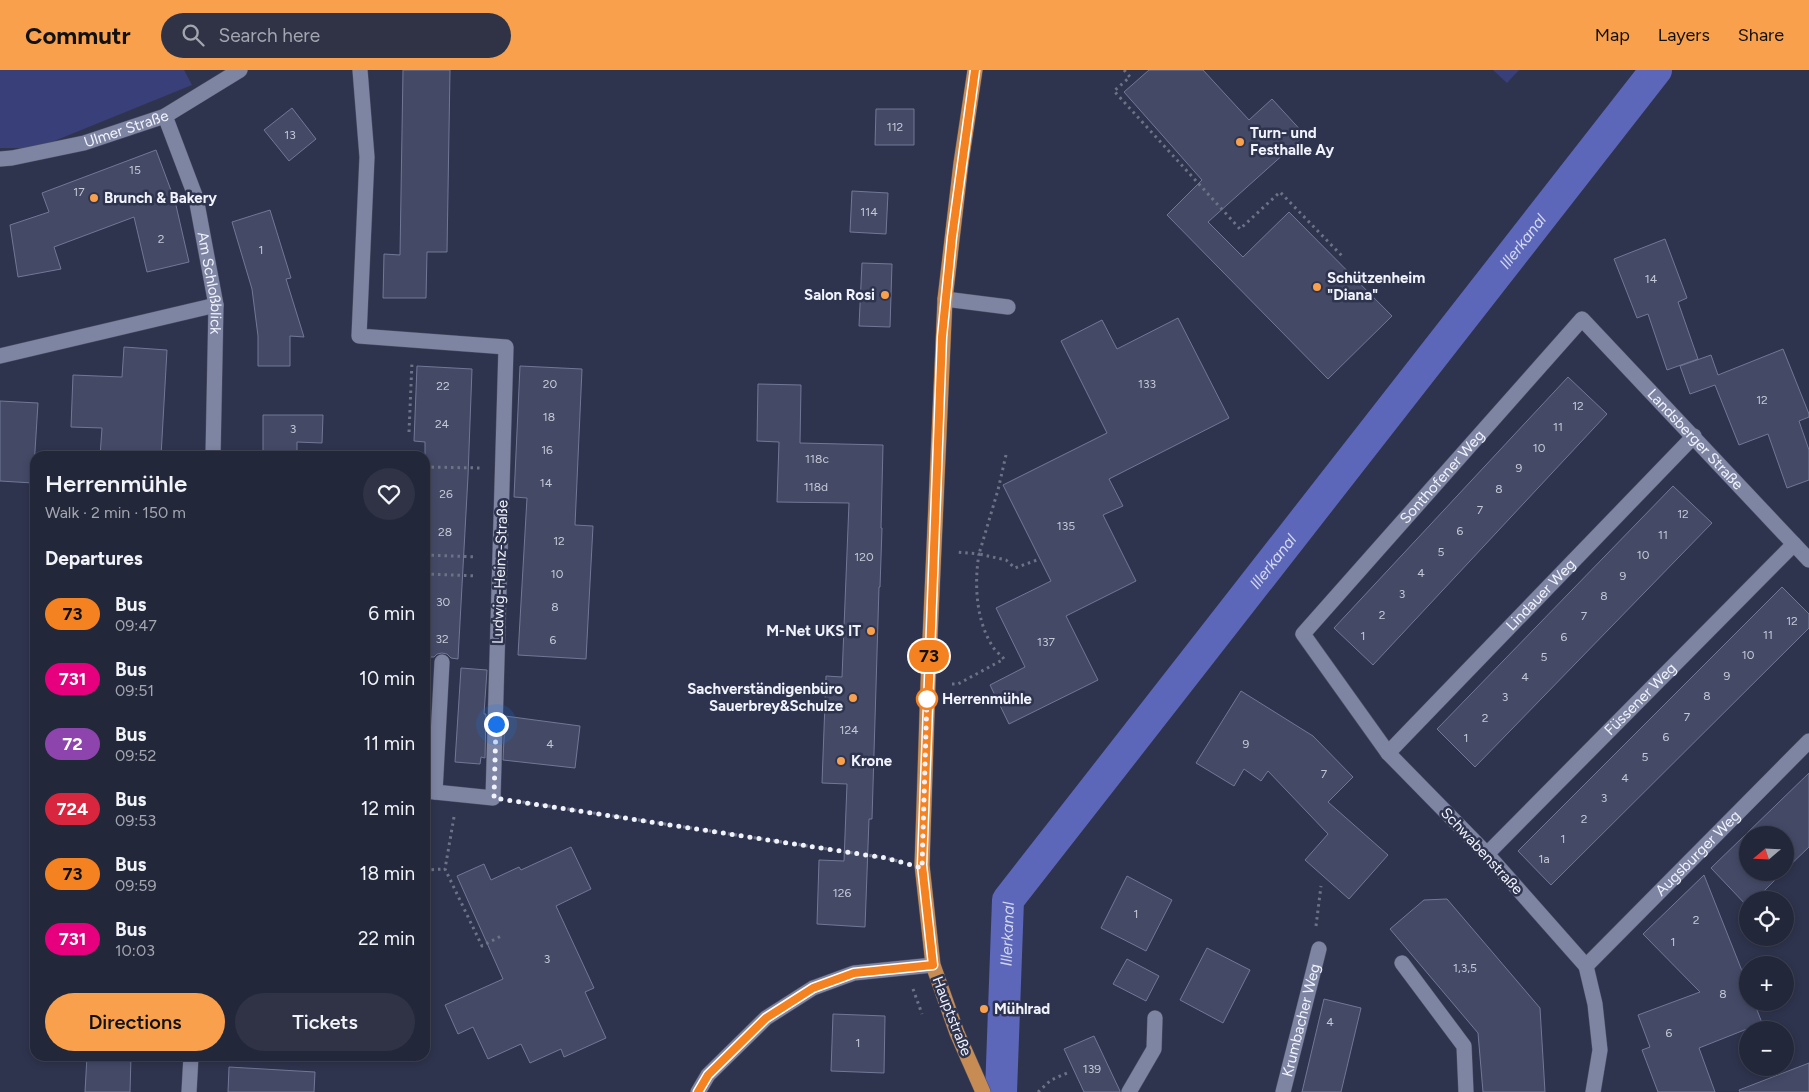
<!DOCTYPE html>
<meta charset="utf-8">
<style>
:root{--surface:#23273a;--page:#2f3345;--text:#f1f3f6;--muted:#a3a5af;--line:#404454;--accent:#f9a04d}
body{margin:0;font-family:Figtree,sans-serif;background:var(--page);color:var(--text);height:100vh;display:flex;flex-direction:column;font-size:19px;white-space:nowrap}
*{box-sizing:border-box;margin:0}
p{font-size:16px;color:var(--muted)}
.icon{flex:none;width:28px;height:28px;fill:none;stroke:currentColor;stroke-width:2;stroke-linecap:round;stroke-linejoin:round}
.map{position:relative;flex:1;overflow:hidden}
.panel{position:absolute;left:30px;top:381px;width:400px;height:610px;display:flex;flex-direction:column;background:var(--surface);border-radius:15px;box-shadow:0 2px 8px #0003,0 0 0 1px var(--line)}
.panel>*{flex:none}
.badge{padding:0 10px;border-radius:16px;font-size:18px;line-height:32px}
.needle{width:32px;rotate:251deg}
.buttons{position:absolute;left:1739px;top:756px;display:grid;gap:10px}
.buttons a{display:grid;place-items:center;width:55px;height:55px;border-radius:50%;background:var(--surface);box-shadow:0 2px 8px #0003,0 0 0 1px var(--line);font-size:25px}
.you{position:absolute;width:25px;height:25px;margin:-12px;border:4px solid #fff;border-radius:50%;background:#1a73e8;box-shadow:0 0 0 8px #1a73e833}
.map>.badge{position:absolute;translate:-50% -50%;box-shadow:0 0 0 2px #fff}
h2{padding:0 15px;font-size:19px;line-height:45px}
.round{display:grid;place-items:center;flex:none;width:52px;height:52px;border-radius:26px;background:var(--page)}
.overview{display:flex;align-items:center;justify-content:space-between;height:85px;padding:0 15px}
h1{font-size:24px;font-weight:600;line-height:38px}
.cta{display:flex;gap:10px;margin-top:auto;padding:10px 15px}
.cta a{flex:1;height:58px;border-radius:30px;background:var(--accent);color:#111;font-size:20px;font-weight:600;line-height:58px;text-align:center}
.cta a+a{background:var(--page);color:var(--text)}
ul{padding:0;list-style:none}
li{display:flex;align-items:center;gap:15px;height:65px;padding:0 15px}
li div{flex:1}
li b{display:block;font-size:19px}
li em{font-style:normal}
li .badge{min-width:55px;font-weight:700;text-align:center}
header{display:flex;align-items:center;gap:30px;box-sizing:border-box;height:70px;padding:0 25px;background:var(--accent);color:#111}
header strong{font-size:24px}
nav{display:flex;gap:28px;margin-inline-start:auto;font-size:18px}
.search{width:350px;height:45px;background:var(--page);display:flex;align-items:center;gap:12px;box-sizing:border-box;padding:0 18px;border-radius:28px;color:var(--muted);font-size:19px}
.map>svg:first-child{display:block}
.green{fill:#383f79}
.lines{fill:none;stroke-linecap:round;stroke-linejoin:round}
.canal{stroke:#5c67b9;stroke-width:32}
.building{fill:#444a66;stroke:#717896}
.minor-casing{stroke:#4b4f63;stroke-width:16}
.major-casing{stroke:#4b4f63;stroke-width:16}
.path{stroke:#6e7287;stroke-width:3;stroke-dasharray:2.5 4;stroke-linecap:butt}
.minor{stroke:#7e85a3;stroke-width:15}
.major{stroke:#c78c53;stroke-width:15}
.line-casing{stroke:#fff;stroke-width:11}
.line{stroke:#f58220;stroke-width:8}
.walk{stroke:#f0f2fc;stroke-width:5;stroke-dasharray:0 9}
.poi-dot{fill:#f9a04d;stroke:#2f344e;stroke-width:2}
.stop-dot{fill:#fff;stroke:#f58220;stroke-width:2.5}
.labels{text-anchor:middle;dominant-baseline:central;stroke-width:5;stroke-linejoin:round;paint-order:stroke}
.number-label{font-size:12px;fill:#c5c8d6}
.street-label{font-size:15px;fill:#f0f2fc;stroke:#2f344e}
.poi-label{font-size:15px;font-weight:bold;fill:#f0f2fc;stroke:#2f344e;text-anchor:start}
.stop-label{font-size:15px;font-weight:bold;fill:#f0f2fc;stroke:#2f344e;text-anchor:start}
.water-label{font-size:16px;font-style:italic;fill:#d2d7ee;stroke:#2f344e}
</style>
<header>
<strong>Commutr</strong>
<div class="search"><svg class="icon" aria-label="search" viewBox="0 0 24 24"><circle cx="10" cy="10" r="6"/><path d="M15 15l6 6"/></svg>Search here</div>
<nav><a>Map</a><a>Layers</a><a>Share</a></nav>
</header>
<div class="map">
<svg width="1809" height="1022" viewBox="0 0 1809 1022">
<rect width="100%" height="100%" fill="#2f344e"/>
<g class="green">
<path d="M 0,0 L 184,0 L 192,15 L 37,78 L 0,78 Z"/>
<path d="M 1493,0 L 1519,0 L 1507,13 Z"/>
</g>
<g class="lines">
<path class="canal" id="s1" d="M 1001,1022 L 1008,830 L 1656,0"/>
</g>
<g class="building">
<path d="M 403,0 L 450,0 L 447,182 L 427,182 L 426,228 L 383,228 L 384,184 L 400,185 Z"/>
<path d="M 1149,0 L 1203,0 L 1249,50 L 1272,29 L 1305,65 L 1208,152 L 1243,187 L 1289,142 L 1392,246 L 1328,309 L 1167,145 L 1202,110 L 1124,22 Z"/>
<path d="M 292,38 L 316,69 L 289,91 L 264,60 Z"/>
<path d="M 876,39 L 914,39 L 914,75 L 875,75 Z"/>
<path d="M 156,80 L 175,131 L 189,192 L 147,202 L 134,147 L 54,177 L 61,199 L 18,207 L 10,155 L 49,142 L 42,123 Z"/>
<path d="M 852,121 L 888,123 L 886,164 L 850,162 Z"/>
<path d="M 270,140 L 291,208 L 286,209 L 304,267 L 290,266 L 290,296 L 258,296 L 258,266 L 252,219 L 232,152 Z"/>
<path d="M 1665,169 L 1687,228 L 1678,232 L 1698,289 L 1667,300 L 1648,244 L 1637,248 L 1614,189 Z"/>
<path d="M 862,193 L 892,194 L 890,257 L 859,256 Z"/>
<path d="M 1178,248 L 1229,348 L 1109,409 L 1123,436 L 1103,445 L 1136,511 L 1066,546 L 1098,610 L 1009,654 L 990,615 L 1025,597 L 996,538 L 1051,511 L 1003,415 L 1107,363 L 1061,271 L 1102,250 L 1117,279 Z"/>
<path d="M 124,277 L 167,280 L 161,386 L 100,386 L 102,358 L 71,357 L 73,305 L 122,307 Z"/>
<path d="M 1783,279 L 1809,344 L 1809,347 L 1799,351 L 1809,380 L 1809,410 L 1787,418 L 1768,364 L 1739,375 L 1715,315 L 1690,324 L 1680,296 L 1711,285 L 1718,305 Z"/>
<path d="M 417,296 L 472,299 L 468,406 L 458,589 L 451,588 L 447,584 L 442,583 L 437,584 L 434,587 L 425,587 L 425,372 L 414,371 Z"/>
<path d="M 520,296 L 582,299 L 575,455 L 593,456 L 586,589 L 518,585 L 527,428 L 514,427 Z"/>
<path d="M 1568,307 L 1607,344 L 1373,595 L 1334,558 Z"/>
<path d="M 758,314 L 801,315 L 800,373 L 883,375 L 881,458 L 882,458 L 880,517 L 879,517 L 872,749 L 869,749 L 865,857 L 817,854 L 819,790 L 844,791 L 847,714 L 822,713 L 826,606 L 842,607 L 849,433 L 777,432 L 779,372 L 757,371 Z"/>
<path d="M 0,331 L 38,333 L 33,413 L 0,411 Z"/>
<path d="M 263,345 L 323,345 L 322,373 L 297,372 L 297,386 L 263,386 Z"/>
<path d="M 1673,416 L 1712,453 L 1475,697 L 1437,659 Z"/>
<path d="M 1782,517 L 1809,544 L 1809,558 L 1551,815 L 1518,781 Z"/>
<path d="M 461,598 L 487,600 L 484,644 L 486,644 L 485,688 L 481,687 L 480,694 L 455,692 Z"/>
<path d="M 1241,621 L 1313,666 L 1353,707 L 1328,732 L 1388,785 L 1349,829 L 1305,790 L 1328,764 L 1268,701 L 1261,711 L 1244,699 L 1234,716 L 1196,693 Z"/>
<path d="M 505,646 L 580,656 L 575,698 L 503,690 Z"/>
<path d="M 1809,703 L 1809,777 L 1785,800 L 1785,765 L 1748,765 L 1748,802 L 1783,802 L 1755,830 L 1748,830 L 1748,837 L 1711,798 Z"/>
<path d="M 571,777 L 591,819 L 556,836 L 594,918 L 585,922 L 606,968 L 564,987 L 561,979 L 530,993 L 521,974 L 488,989 L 473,957 L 458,964 L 445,935 L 503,909 L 457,806 L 484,794 L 491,810 L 519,797 L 521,800 Z"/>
<path d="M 1704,805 L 1748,916 L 1748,932 L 1754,932 L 1762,953 L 1699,978 L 1715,1022 L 1658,1022 L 1642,980 L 1650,977 L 1638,945 L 1700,922 L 1643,864 Z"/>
<path d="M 1127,806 L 1172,830 L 1146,881 L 1101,858 Z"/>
<path d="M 1447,829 L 1540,938 L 1545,1022 L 1483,1022 L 1478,963 L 1390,859 L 1424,830 Z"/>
<path d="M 1207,878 L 1250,900 L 1223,953 L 1180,930 Z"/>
<path d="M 1127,889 L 1159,906 L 1146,931 L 1113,914 Z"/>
<path d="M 1324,929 L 1361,938 L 1341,1022 L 1302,1022 Z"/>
<path d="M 833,944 L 885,946 L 884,1003 L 831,1001 Z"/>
<path d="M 1094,966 L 1120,1021 L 1120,1022 L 1084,1022 L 1064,979 Z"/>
<path d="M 87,986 L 131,986 L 130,1022 L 85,1022 Z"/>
<path d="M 1809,993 L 1809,1022 L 1740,1022 L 1739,1020 Z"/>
<path d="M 229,997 L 315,1002 L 314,1022 L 228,1022 Z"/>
</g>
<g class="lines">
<defs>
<g id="minor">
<path d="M 360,0 L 367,87 L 359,266 L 506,277 L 493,728 L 425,721"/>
<path id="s2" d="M 165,46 L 196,128 L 216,235 L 213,386"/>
<path id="s3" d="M 0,89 L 12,88 L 84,73 L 165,46 L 240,0"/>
<path d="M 945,229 L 1008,237"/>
<path d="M 0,286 L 216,235"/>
<path id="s4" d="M 1388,683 L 1694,366"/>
<path d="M 435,722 L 442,592"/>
<path id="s5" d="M 1487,784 L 1794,474"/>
<path d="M 1402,893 L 1464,976 L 1466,1022"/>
<path id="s6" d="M 1586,896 L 1809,671"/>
<path d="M 189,1022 L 191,986"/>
<path d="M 698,1022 L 708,1005 L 766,948 L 813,918 L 854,903 L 933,895"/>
<path d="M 1129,1022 L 1154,979 L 1155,948"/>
<path id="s7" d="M 1283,1022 L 1319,879"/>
<path id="s8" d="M 1593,1022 L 1600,980 L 1595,934 L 1586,896 L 1487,784 L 1388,683 L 1303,564 L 1582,249 L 1809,490"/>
</g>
<path id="major" d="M 975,0 L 961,93 L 945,229 L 928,613 L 922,795 L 933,895 L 957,963 L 983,1022"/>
</defs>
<use href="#minor" class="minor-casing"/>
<use href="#major" class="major-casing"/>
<g class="path">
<path d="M 1124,0 L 1130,7 L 1114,21 L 1240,159 L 1280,122 L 1344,188"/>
<path d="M 409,362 L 412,292"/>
<path d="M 1006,385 L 998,420 L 979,484 L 1006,490 L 1015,498 L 1037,490"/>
<path d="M 425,397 L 480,398"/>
<path d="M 425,485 L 477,487"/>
<path d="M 425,504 L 477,506"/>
<path d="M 952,614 L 958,614 L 1004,589 C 1001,585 996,582 993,577 C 976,551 974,514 979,484 L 956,482"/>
<path d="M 516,731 L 886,788 L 898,791"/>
<path d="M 454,747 L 445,799 L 482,876 L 503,865"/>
<path d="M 425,800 L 445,799"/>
<path d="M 1316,856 L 1321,816"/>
<path d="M 913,919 L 922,944"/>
<path d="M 1038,1022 L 1051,1010 L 1067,1003"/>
</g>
<use href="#minor" class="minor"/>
<use href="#major" class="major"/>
</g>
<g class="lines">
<defs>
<path id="line" d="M 698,1022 L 708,1005 L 766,948 L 813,918 L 854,903 L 933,895 L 922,795 L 942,267 L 952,167 L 975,0"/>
</defs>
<use href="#line" class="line-casing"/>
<use href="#line" class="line"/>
<path class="walk" d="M 496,654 L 494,728 L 886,788 L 922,798 L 927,627 L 927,629"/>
</g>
<g class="poi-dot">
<circle cx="1240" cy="72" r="5"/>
<circle cx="94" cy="128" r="5"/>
<circle cx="1317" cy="217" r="5"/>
<circle cx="885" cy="225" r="5"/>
<circle cx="871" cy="561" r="5"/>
<circle cx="853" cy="628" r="5"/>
<circle cx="841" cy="691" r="5"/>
<circle cx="984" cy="939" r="5"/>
</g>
<circle class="stop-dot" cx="927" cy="629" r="10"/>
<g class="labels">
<g class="number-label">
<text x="895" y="57">112</text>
<text x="290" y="65">13</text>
<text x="135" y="100">15</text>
<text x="79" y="122">17</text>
<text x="869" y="142">114</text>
<text x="161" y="169">2</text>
<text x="261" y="180">1</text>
<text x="1651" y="209">14</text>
<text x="550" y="314">20</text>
<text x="1147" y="314">133</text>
<text x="443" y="316">22</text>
<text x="1762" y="330">12</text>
<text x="1578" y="336">12</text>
<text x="549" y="347">18</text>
<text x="442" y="354">24</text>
<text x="1558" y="357">11</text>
<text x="293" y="359">3</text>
<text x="1539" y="378">10</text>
<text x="547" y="380">16</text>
<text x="817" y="389">118c</text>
<text x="1519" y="398">9</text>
<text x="546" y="413">14</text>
<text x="816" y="417">118d</text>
<text x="1499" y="419">8</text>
<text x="446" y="424">26</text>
<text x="1480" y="440">7</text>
<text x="1683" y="444">12</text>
<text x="1066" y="456">135</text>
<text x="1460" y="461">6</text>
<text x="445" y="462">28</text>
<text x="1663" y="465">11</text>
<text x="559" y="471">12</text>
<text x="1441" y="482">5</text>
<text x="1643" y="485">10</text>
<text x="864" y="487">120</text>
<text x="1421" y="503">4</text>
<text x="557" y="504">10</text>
<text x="1623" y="506">9</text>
<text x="1402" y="524">3</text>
<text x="1604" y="526">8</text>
<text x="443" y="532">30</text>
<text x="555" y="537">8</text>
<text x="1382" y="545">2</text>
<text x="1584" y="546">7</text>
<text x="1792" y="551">12</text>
<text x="1768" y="565">11</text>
<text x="1363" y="566">1</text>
<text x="1564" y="567">6</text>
<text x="442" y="569">32</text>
<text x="553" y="570">6</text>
<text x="1046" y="572">137</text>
<text x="1748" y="585">10</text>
<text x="1544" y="587">5</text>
<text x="1727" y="606">9</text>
<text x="1525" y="607">4</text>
<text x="1707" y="626">8</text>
<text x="1505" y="627">3</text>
<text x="1687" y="647">7</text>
<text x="1485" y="648">2</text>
<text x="849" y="660">124</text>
<text x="1666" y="667">6</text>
<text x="1466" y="668">1</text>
<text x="550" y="674">4</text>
<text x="1246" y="674">9</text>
<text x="1645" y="687">5</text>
<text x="1324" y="704">7</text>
<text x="1625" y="708">4</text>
<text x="1604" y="728">3</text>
<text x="1584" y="749">2</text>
<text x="1563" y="769">1</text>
<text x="1544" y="789">1a</text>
<text x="842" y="823">126</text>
<text x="1136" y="844">1</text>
<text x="1696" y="850">2</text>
<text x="1673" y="872">1</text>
<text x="547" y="889">3</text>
<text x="1465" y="898">1,3,5</text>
<text x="1723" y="924">8</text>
<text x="1330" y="952">4</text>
<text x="1669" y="963">6</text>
<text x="858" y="973">1</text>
<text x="1092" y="999">139</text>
</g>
<g class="street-label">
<text stroke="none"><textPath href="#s3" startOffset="130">Ulmer Straße</textPath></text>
<text stroke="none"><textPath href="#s2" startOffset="174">Am Schloßblick</textPath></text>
<text stroke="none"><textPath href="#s8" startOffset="1151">Landsberger Straße</textPath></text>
<text stroke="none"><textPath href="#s8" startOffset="775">Sonthofener Weg</textPath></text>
<text transform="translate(500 502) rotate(-88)">Ludwig-Heinz-Straße</text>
<text stroke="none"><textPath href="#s4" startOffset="220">Lindauer Weg</textPath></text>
<text stroke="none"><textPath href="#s5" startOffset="218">Füssener Weg</textPath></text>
<text transform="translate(1482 781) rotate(47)">Schwabenstraße</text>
<text stroke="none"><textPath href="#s6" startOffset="159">Augsburger Weg</textPath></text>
<text transform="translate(952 946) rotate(69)">Hauptstraße</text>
<text stroke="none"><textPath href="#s7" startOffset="74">Krumbacher Weg</textPath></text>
</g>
<g class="poi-label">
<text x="1250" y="63">Turn- und<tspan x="1250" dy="17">Festhalle Ay</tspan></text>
<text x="104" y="128">Brunch &amp; Bakery</text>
<text x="1327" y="208">Schützenheim<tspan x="1327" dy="17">"Diana"</tspan></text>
<text x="875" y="225" text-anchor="end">Salon Rosi</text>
<text x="861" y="561" text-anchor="end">M-Net UKS IT</text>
<text x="843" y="619" text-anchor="end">Sachverständigenbüro<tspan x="843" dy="17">Sauerbrey&amp;Schulze</tspan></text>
<text x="851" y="691">Krone</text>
<text x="994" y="939">Mühlrad</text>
</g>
<g class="stop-label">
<text x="942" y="629">Herrenmühle</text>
</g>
<g class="water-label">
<text stroke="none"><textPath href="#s1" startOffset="1028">Illerkanal</textPath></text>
<text stroke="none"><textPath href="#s1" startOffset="622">Illerkanal</textPath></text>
<text stroke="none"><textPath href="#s1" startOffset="158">Illerkanal</textPath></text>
</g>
</g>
</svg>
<div class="buttons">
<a><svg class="needle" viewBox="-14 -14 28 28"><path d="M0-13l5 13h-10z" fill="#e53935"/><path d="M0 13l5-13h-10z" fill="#a3a5af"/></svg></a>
<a><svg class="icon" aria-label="locate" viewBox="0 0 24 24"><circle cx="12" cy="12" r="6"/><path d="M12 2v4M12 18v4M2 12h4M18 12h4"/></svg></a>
<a>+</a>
<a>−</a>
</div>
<div class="you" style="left:496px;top:654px"></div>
<b class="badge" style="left:929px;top:586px;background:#f58220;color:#111">73</b>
<section class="panel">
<div class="overview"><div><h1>Herrenmühle</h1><p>Walk · 2 min · 150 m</p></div><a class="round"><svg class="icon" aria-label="heart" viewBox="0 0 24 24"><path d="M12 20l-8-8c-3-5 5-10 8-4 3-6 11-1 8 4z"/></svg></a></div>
<h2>Departures</h2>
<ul>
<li><span class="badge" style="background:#f58220;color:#111">73</span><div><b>Bus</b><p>09:47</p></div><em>6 min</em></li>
<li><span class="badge" style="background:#e6007e;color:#fff">731</span><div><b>Bus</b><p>09:51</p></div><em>10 min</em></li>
<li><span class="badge" style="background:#8e44ad;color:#fff">72</span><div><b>Bus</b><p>09:52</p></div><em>11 min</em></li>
<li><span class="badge" style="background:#d7263d;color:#fff">724</span><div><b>Bus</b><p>09:53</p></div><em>12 min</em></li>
<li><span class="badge" style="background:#f58220;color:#111">73</span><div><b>Bus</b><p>09:59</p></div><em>18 min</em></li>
<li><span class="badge" style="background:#e6007e;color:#fff">731</span><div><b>Bus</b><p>10:03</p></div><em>22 min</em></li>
</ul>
<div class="cta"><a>Directions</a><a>Tickets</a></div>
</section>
</div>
